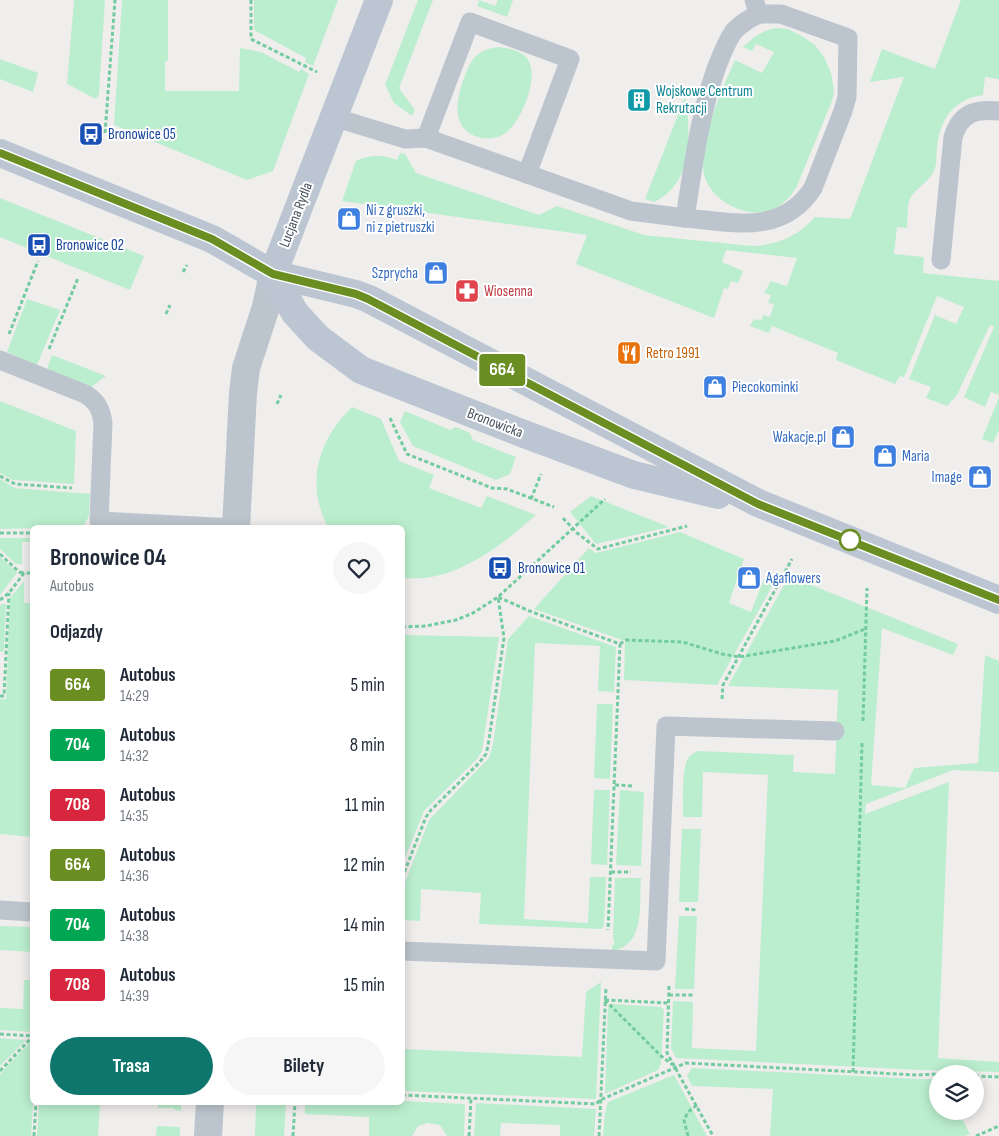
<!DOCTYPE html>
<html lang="pl">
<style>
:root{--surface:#fff;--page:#f6f6f7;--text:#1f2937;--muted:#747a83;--accent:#0f766e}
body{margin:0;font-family:"Sofia Sans Condensed",sans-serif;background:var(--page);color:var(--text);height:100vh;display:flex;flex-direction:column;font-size:19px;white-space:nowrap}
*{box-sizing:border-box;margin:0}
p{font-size:16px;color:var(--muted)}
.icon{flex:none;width:28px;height:28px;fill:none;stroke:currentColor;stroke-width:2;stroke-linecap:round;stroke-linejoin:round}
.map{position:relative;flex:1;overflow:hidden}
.side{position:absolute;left:30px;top:525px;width:375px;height:580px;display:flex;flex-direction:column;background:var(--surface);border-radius:8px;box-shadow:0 2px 12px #0003}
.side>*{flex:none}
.badge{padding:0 10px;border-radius:4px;font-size:18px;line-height:32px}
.tools{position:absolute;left:929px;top:1065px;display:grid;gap:10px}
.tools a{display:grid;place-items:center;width:55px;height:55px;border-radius:50%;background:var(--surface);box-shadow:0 2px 12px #0003;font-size:25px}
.map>.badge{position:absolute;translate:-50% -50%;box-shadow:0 0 0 2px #fff}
h2{padding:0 20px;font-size:19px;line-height:45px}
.round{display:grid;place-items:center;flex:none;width:52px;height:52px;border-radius:26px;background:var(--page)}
.headline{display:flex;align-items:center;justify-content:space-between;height:85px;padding:0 20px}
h1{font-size:24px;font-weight:700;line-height:38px}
.button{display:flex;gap:10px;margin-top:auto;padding:10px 20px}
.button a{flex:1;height:58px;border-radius:30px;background:var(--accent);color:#fff;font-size:20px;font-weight:700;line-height:58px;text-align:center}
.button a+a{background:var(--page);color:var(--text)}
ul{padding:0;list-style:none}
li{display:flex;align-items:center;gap:15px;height:60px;padding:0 20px}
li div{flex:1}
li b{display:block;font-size:19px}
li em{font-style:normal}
li .badge{min-width:55px;font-weight:700;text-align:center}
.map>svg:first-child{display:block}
.green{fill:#bbeece}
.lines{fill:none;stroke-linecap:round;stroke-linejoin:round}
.path{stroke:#73cc9f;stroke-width:3;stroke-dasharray:4 2.5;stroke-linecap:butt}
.lane{stroke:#bcc5cd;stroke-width:19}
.street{stroke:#bcc5cd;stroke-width:28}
.secondary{stroke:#bbc6d2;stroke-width:28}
.line-casing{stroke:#fff;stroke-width:11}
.line{stroke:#6b8e23;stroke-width:8}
.stop-dot{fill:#fff;stroke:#6b8e23;stroke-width:2.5}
.labels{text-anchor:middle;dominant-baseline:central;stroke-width:4;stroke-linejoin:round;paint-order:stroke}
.culture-label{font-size:15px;fill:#0d838f;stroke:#fff;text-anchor:start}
.transit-label{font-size:15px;fill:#164399;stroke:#fff;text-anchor:start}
.shop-label{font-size:15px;fill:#366cbe;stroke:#fff;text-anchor:start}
.street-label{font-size:15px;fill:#46515b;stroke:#fff}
.health-label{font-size:15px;fill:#be3a42;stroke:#fff;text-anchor:start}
.food-label{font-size:15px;fill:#c56008;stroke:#fff;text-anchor:start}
</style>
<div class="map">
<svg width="999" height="1136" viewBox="0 0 999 1136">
<rect width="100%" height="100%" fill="#f0eded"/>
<g class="green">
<path d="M 74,0 L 105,0 L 99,94 L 96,99 L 67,84 Z"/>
<path d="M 122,0 L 168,0 L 168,61 L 165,61 L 165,91 L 239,91 L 240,48 L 261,52 L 299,72 L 301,69 L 309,74 L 273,171 L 247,180 L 114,125 Z"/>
<path d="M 254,0 L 338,0 L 313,66 L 305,62 L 306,58 L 254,30 Z"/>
<path d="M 418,0 L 433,0 L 399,88 L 415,110 L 412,116 L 394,103 L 385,85 Z"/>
<path d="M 479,0 L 495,6 L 498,0 L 513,0 L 507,17 L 477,6 Z"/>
<path d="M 961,0 L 999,0 L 999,79 L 985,77 L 983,95 C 953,99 940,120 937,148 C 936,155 937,166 934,171 C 929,182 913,190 909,201 C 907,209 908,220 907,228 L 897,227 L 894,254 L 924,257 L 923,273 L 999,281 L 999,395 L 991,392 L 985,407 L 964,397 L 994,327 L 990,325 L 957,395 L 947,406 L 926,398 L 931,387 L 909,379 L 935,315 L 956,324 L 964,307 L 937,296 L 904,377 L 900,376 L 895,384 L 836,360 L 838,353 L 772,326 L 769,333 L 750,326 L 754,319 L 761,321 L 763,315 L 770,317 L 774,304 L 768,303 L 771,295 L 764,293 L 771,281 L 787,286 L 797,258 L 726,250 L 722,262 L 743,271 L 738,283 L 731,281 L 728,289 L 724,288 L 714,318 L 576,264 L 587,235 L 342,201 L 356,161 C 370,154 383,155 397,160 L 400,153 L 405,154 L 416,173 L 539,215 L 557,206 L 644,235 L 752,246 C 778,245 798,236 815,217 L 850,219 L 904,77 L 870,82 L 882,49 L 935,69 Z"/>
<path d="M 777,28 L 788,29 L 802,36 L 815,45 L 824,57 L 831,73 L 833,84 L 834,92 L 832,101 L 796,188 C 790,197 784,204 774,209 C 747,222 703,198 703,166 C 704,128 720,95 735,60 L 762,73 L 774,52 L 756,44 L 752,51 L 743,47 C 754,37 762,30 777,28 Z"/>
<path d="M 498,47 C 507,48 519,50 526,57 C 541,73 523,117 509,130 C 502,137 491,140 481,138 C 450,131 456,100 464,78 C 467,71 469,64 474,58 C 481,51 488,48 498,47 Z"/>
<path d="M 0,59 L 38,73 L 33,92 L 0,79 Z"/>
<path d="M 685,97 C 691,133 694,183 654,202 L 645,199 Z"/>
<path d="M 0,198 L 144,256 L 130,290 L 0,237 Z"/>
<path d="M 27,299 L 60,310 L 37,365 L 7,352 Z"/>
<path d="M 52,355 L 106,376 L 91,387 L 47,369 Z"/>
<path d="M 999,397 L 999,430 L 993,443 L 982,439 Z"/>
<path d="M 0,401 L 76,431 L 74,484 L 13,480 L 0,473 Z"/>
<path d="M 352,407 L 381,419 L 399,461 L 434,475 L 429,488 L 481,508 L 487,496 L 536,515 C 499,547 455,583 403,578 L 402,528 L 328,527 C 305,484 318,440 352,407 Z"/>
<path d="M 405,411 L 450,430 L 456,427 L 470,433 L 473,440 L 516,457 L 510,474 L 496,480 L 413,446 L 400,422 Z"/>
<path d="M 0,479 L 15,488 L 90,494 L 89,516 L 83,527 L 0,529 Z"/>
<path d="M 591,496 L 669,527 L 596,544 L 570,512 Z"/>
<path d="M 680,532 L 744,559 L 729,603 L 751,612 L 764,579 L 774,583 L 717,685 L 624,680 L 625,641 L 534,609 L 589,548 L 596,553 Z"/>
<path d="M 0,538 L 32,538 L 32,542 L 22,542 L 22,564 L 16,564 L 0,549 Z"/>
<path d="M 0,557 L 17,573 L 0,595 Z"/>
<path d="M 789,576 L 958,644 L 953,655 L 882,628 L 871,785 L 905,788 L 914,768 L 978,763 L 985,655 L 999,661 L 999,772 L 953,770 L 866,804 L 865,814 L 949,782 L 938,1058 L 999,1062 L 999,1072 L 921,1070 L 676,1058 L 671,1048 L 673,1001 L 693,1002 L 692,1048 L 756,1051 L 768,775 L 703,772 L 702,817 L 683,817 C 683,804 682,771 687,760 C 690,755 694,752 699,751 L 794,755 L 793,772 L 835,774 L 838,690 L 728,686 Z"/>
<path d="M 24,581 L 24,603 L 32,603 L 32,837 L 0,834 L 0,699 L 6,699 L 10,598 Z"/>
<path d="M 2,604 L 6,604 L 4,651 L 0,652 L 0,606 Z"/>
<path d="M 529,616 L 616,647 L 614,692 L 598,691 L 600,646 L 535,643 L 524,919 L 588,923 L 590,877 L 606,877 L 604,926 L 601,929 L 479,924 L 481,893 L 421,889 L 420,921 L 403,920 L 403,888 L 429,820 L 489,758 L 493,745 L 508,639 Z"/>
<path d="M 403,635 L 499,637 L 482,751 L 477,759 L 424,811 L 403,863 Z"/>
<path d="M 597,704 L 613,704 L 610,779 L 594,778 Z"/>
<path d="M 594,790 L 610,790 L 607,865 L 591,864 Z"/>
<path d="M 620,790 L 644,792 L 641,866 L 616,865 Z"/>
<path d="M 682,829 L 701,829 L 698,902 L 679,902 Z"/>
<path d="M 615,878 L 641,878 C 639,903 646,946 612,951 L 612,945 L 614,945 L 614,939 L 613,939 Z"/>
<path d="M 679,916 L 697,916 L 694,989 L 675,989 Z"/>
<path d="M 0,926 L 32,927 L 32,952 L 0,950 Z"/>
<path d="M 24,980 L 32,980 L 32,1032 L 0,1030 L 0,1008 L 23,1009 Z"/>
<path d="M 601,982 L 596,1099 L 403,1091 L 403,1049 L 582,1057 L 586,992 Z"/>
<path d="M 612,1004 L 661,1007 L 664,1010 L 661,1064 L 658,1070 L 605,1094 L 608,1007 Z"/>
<path d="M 0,1038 L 26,1040 L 0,1066 Z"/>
<path d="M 32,1040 L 33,1103 L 31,1136 L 0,1136 L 0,1074 Z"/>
<path d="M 692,1068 L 921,1079 L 937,1079 L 938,1111 L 958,1111 L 970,1134 L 964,1136 L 770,1136 L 773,1089 L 692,1086 L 687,1076 Z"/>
<path d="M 674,1075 L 707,1136 L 603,1136 L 605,1113 L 608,1102 Z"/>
<path d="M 403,1101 L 465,1104 L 464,1136 L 447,1136 L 440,1125 L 428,1123 L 418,1126 L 412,1136 L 369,1136 L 369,1117 L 305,1114 L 305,1103 L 402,1102 Z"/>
<path d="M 39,1103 L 100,1103 L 98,1136 L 37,1136 Z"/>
<path d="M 158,1103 L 181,1103 L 181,1111 L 175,1110 L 174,1108 L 158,1108 Z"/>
<path d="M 256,1103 L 286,1103 L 284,1136 L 255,1136 Z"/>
<path d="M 476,1103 L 596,1109 L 594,1136 L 560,1136 L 560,1125 L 501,1123 L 500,1136 L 474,1136 Z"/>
<path d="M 157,1126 L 180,1127 L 180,1136 L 156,1136 Z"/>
</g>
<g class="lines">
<g class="path">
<path d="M 251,0 L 251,39 L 317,72"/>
<path d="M 105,133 L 115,0"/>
<path d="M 183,272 L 187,265"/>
<path d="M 166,314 L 170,305"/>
<path d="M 9,334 L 38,261"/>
<path d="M 49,349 L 78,278"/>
<path d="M 277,404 L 281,395"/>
<path d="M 390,418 L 407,454 L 492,488 L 507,489 L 554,507"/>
<path d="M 0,476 L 15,484 L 72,488"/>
<path d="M 531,499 L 541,474"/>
<path d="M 563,518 L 577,533 L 598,549 L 687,526"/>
<path d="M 0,533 L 32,533"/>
<path d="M 0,554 L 19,572 L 24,573"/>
<path d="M 0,600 L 9,593 L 24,573 L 32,573"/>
<path d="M 402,627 L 426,626 L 456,620 L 473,613 L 498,597 L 605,499"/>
<path d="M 620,644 L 626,640 L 683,642 L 722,654 L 739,657 L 835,641 L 865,629"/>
<path d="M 0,696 L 4,696 L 9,593"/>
<path d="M 722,699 L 723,685 L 792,559"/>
<path d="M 863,721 L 867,588"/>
<path d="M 615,785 L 634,786"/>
<path d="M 611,872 L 631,872"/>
<path d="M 402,878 L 426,817 L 431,810 L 479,763 L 486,754 L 488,746 L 504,638 L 498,597 L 532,612 L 620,644 L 608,930"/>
<path d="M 685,909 L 697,910"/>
<path d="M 669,986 L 667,1053 L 713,1136"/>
<path d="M 669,995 L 694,995"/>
<path d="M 605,1000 L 661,1056 L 673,1065"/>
<path d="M 605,1000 L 668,1003"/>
<path d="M 0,1034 L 32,1036"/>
<path d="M 0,1071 L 32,1037"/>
<path d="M 853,1072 L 862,743"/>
<path d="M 975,1076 L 999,1077"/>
<path d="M 402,1095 L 596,1104 L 600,1100 L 686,1063 L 916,1075 L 938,1074"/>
<path d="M 34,1136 L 36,1102"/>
<path d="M 293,1136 L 295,1102"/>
<path d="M 469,1136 L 471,1098"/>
<path d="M 599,1136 L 606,987"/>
<path d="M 688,1136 L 684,1120 L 688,1112 L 697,1105"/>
<path d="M 976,1136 L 999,1126"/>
</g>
<g class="lane">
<path d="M 333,117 L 405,139 L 426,138 L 631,211 L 685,218 C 693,168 699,117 716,69 C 721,56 726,42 734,31 C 741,24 750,18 759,14"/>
<path d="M 426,138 L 470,22 L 570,59 L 527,174"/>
<path d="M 685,218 C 732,222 782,236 813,188 L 843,111 L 847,97 L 848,38 L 781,14 L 759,14 L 754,0"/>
<path d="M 941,260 L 953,137 C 961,112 976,109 999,111"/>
<path d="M 0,360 L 85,394 C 97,401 101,409 103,423 L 99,521 L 235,528"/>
<path d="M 0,910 L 32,912"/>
<path d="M 402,951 L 656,961 L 666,726 L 835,731"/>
</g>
<g class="street">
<path d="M 236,528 L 243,393 L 246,368 L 266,307 L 273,274"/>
<path d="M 208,1136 L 210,1102"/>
</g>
<g class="secondary">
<path d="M 0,153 L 212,239 L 273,274 L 356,294 L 369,299 L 758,503 L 999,600"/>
<path d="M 273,274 L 295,313 L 318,338 L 361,370 L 524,434 L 634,475 L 718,495"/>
<path d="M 273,274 L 379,0"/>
</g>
</g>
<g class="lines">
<defs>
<path id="line" d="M 0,153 L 212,239 L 273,274 L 356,294 L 368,299 L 758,504 L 999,600"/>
</defs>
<use href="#line" class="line-casing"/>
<use href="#line" class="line"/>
</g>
<defs>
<symbol id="building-square" viewBox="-11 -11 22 22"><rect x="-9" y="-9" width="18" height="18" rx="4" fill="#0f9aa8" stroke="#fff"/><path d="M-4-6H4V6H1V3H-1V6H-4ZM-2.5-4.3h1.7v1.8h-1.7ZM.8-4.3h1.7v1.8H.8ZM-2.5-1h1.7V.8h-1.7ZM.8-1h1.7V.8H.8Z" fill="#fff"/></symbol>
<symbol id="bus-square" viewBox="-11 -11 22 22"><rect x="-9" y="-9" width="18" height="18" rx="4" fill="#1a4fb4" stroke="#fff"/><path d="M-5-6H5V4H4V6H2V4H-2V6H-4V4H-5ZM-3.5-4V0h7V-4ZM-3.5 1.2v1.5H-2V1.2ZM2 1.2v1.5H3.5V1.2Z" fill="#fff"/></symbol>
<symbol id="shop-square" viewBox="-11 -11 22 22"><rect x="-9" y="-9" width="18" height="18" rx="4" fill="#3f7fe0" stroke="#fff"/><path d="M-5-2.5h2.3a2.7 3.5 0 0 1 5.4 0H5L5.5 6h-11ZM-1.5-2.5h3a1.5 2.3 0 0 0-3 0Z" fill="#fff"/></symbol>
<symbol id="pharmacy-square" viewBox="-11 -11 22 22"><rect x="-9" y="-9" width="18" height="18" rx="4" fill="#e0444e" stroke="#fff"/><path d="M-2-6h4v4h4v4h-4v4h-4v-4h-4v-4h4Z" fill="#fff"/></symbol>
<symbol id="restaurant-square" viewBox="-11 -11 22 22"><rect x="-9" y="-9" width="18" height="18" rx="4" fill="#e8710a" stroke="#fff"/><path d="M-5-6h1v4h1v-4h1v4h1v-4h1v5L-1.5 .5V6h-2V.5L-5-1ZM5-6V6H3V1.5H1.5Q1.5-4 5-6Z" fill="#fff"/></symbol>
</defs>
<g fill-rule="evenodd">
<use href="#building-square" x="625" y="86" width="28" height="28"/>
<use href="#bus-square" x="77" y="120" width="28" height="28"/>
<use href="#shop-square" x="335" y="205" width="28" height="28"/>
<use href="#bus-square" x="25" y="231" width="28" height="28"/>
<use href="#shop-square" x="422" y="259" width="28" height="28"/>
<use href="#pharmacy-square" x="453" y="277" width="28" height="28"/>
<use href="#restaurant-square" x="615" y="339" width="28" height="28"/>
<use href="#shop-square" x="701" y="373" width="28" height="28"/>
<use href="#shop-square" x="829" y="423" width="28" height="28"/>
<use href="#shop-square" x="871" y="442" width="28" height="28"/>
<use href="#shop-square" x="966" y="463" width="28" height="28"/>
<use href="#bus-square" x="486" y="554" width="28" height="28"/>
<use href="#shop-square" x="735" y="564" width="28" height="28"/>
</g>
<circle class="stop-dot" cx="850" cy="540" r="10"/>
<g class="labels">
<g class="culture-label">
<text x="656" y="91">Wojskowe Centrum<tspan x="656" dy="17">Rekrutacji</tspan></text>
</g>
<g class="transit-label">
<text x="108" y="134">Bronowice 05</text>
<text x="56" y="245">Bronowice 02</text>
<text x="518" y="568">Bronowice 01</text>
</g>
<g class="shop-label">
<text x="366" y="210">Ni z gruszki,<tspan x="366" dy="17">ni z pietruszki</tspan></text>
<text x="418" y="273" text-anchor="end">Szprycha</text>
<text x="732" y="387">Piecokominki</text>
<text x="826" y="437" text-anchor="end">Wakacje.pl</text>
<text x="902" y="456">Maria</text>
<text x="962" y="477" text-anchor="end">Image</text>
<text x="766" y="578">Agaflowers</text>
</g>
<g class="street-label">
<text transform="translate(296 215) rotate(-69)">Lucjana Rydla</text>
<text transform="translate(495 423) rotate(21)">Bronowicka</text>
</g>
<g class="health-label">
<text x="484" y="291">Wiosenna</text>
</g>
<g class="food-label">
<text x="646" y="353">Retro 1991</text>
</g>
</g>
</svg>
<div class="tools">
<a><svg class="icon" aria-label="layers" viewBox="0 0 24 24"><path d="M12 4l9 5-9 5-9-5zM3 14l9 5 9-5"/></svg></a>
</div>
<b class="badge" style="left:502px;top:370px;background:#6b8e23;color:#fff">664</b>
<section class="side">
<div class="headline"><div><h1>Bronowice 04</h1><p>Autobus</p></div><a class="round"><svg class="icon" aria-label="heart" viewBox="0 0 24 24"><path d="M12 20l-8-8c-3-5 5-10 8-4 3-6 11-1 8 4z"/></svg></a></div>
<h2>Odjazdy</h2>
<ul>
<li><span class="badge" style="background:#6b8e23;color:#fff">664</span><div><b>Autobus</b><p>14:29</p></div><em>5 min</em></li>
<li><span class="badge" style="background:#00a651;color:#fff">704</span><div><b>Autobus</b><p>14:32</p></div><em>8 min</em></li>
<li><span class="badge" style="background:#d7263d;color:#fff">708</span><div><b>Autobus</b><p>14:35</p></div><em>11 min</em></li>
<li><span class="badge" style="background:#6b8e23;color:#fff">664</span><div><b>Autobus</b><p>14:36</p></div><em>12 min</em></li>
<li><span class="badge" style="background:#00a651;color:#fff">704</span><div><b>Autobus</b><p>14:38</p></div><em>14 min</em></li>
<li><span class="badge" style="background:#d7263d;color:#fff">708</span><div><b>Autobus</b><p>14:39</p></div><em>15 min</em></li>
</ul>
<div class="button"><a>Trasa</a><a>Bilety</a></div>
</section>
</div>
